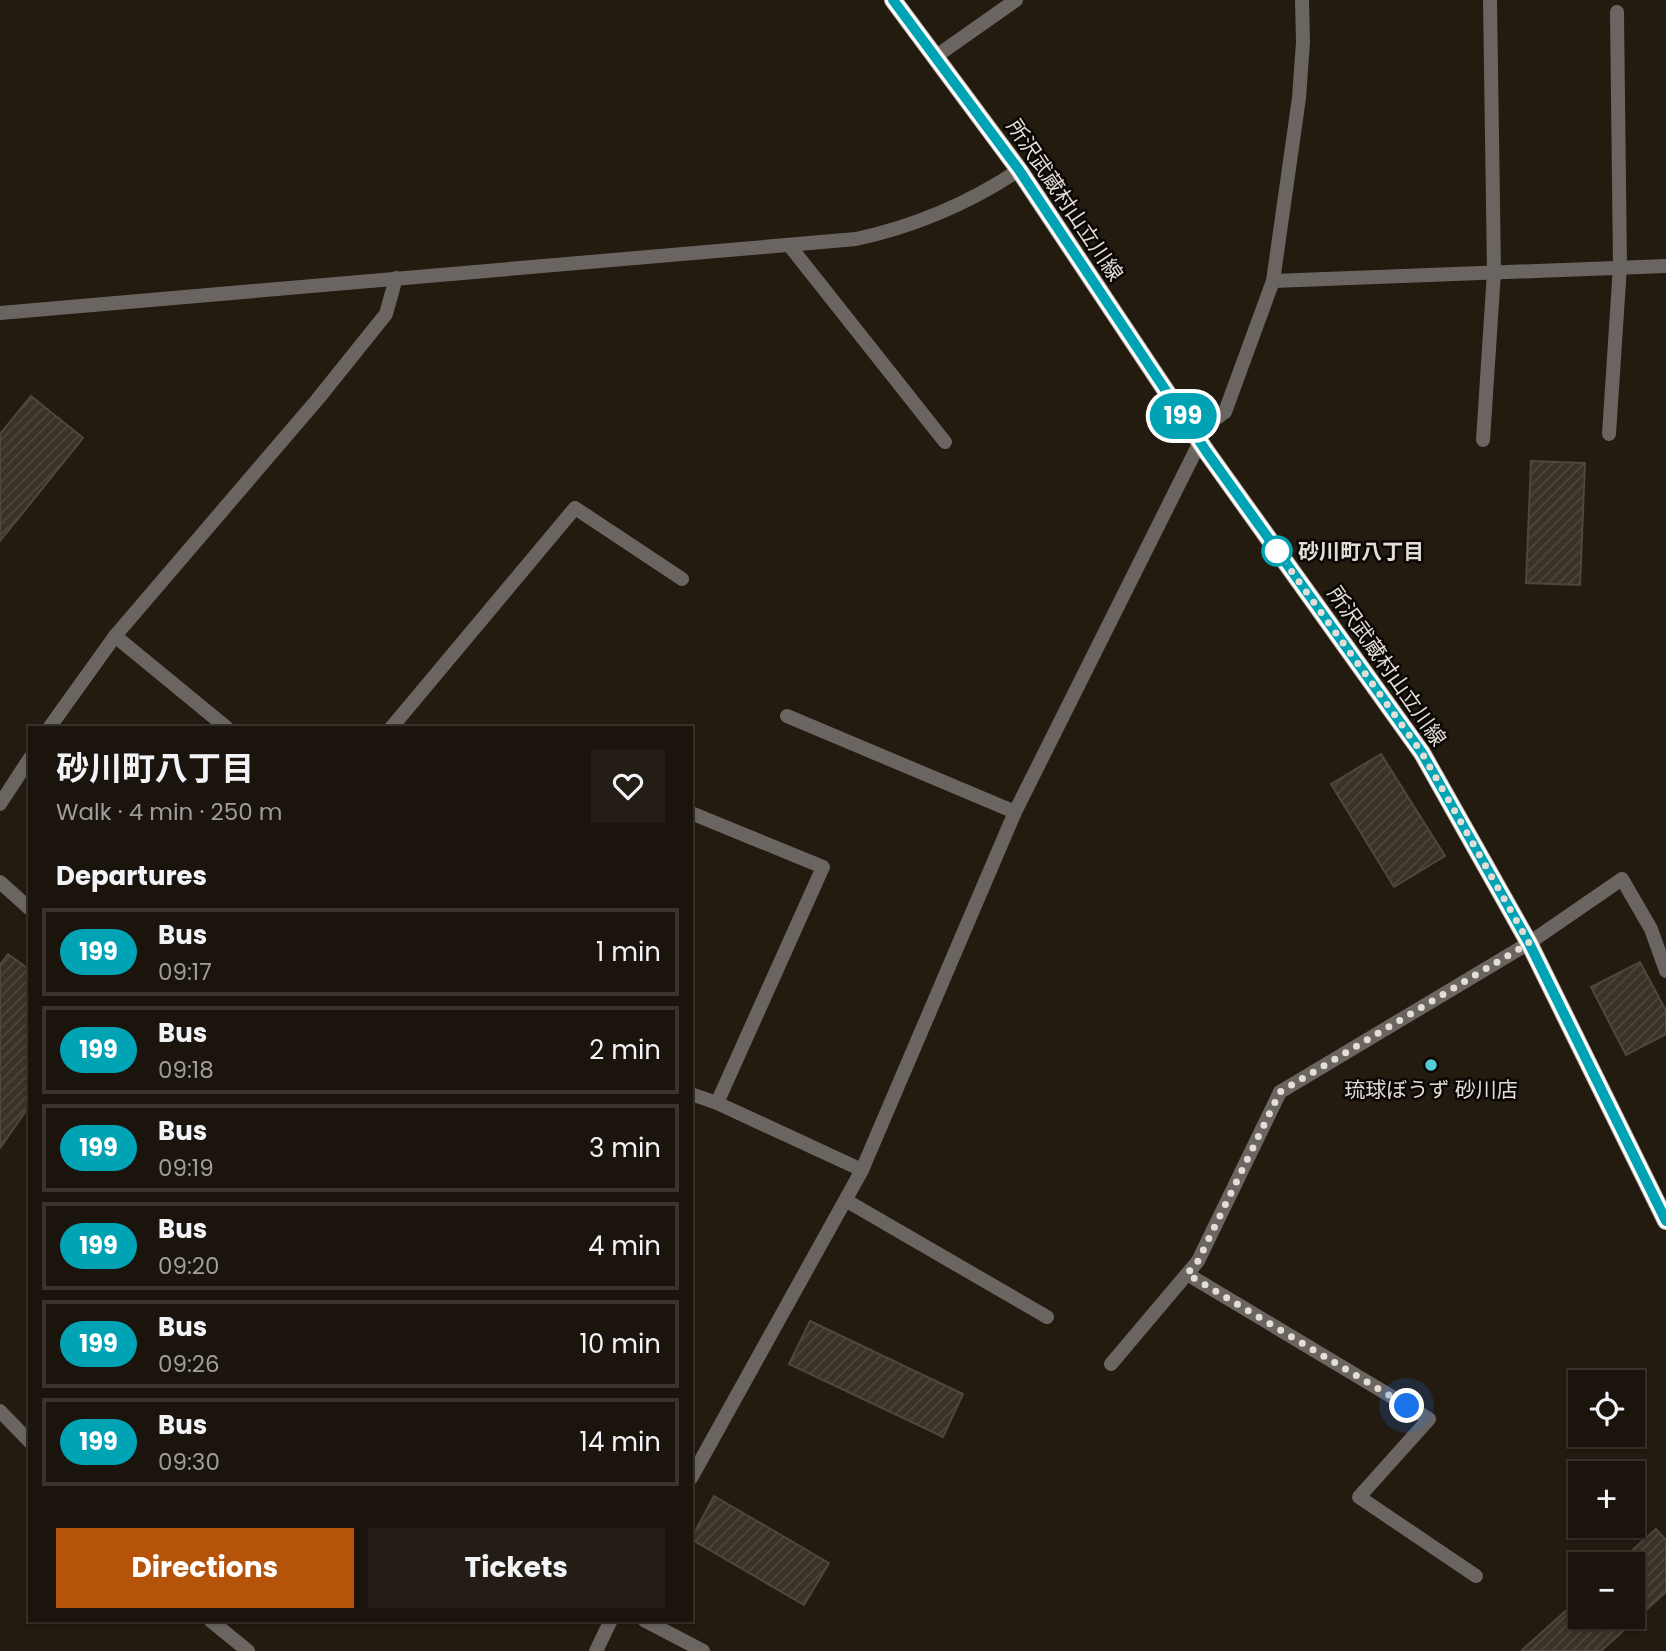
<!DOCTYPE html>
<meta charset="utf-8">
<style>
:root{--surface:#1a140c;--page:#231d15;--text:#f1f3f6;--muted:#9f9e9d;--line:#38332d;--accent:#b45309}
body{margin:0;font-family:Poppins,"Noto Sans JP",sans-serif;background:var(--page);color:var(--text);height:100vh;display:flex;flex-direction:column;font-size:26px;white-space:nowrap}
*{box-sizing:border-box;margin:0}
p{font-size:23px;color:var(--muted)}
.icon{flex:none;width:38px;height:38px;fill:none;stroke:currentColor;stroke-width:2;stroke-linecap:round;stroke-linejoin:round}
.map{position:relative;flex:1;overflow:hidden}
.details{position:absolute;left:28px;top:726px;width:665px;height:896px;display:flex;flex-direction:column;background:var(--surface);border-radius:0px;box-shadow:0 2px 5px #0004,0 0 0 2px var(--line)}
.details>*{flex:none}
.badge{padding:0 14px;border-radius:23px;font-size:24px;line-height:46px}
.controls{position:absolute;left:1568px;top:1370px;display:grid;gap:14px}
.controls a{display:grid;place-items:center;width:77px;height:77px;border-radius:0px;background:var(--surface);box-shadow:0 2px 5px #0004,0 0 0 2px var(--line);font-size:35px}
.you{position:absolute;width:35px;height:35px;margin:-18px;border:5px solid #fff;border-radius:50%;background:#1a73e8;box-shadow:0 0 0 10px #1a73e833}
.map>.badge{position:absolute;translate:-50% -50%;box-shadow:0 0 0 4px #fff}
h2{padding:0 28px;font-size:26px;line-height:63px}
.round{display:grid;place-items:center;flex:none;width:74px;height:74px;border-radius:0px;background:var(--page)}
.headline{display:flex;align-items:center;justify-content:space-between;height:119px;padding:0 28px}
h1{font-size:33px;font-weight:700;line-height:52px}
.cta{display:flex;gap:14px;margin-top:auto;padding:14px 28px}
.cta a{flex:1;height:80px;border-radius:0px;background:var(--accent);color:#fff;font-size:28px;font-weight:700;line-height:80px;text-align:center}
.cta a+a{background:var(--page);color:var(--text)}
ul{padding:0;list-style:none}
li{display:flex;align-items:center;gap:21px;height:88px;margin:0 14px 10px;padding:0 14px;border:4px solid var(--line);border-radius:0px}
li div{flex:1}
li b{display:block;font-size:26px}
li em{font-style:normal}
li .badge{min-width:77px;font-weight:700;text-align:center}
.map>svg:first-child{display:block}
.building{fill:url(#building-hatch);stroke:#50463b;stroke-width:2}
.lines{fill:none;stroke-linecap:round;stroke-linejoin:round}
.service{stroke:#6a6560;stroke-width:14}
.minor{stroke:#6a6560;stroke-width:14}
.tertiary{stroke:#6a6560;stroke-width:14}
.primary{stroke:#b9b0a4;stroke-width:18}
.line-casing{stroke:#fff;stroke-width:16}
.line{stroke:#00a3b4;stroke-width:10}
.walk{stroke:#e3ddd6;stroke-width:7;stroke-dasharray:0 12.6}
.stop-dot{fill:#fff;stroke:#00a3b4;stroke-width:3.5}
.poi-dot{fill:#52ccd6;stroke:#090603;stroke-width:2.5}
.labels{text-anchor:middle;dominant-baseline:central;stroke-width:5;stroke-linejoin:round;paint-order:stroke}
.street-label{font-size:21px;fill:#e3ddd6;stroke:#090603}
.stop-label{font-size:21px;font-weight:bold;fill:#e3ddd6;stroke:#090603;text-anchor:start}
.poi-label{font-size:21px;fill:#e3ddd6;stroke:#090603}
</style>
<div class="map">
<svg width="1666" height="1651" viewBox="0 0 1666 1651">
<defs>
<pattern id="building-hatch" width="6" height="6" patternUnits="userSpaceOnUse" patternTransform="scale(1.75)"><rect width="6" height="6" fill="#3b3227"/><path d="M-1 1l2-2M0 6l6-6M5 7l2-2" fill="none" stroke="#4e463b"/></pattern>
</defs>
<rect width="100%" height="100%" fill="#231a10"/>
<g class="building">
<path d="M 31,396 L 83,438 L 0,541 L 0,434 Z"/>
<path d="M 1531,461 L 1585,463 L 1580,585 L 1526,583 Z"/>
<path d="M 1381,754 L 1445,856 L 1394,887 L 1331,784 Z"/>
<path d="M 8,954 L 30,970 L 30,1105 L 0,1148 L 0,965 Z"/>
<path d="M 1640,962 L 1666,1011 L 1666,1034 L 1626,1055 L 1591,987 Z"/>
<path d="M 810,1321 L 963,1394 L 943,1437 L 789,1364 Z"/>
<path d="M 714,1496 L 829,1563 L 804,1605 L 691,1539 Z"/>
<path d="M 1656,1529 L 1666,1540 L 1666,1592 L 1601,1651 L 1521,1651 L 1580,1598 L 1580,1617 L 1633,1617 L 1633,1564 L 1617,1564 Z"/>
</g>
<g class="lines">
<g class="service">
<path d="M 935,57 L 1016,0"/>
<path d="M 789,245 L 945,442"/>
<path d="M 1609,434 L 1620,266 L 1617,12"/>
<path d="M 1483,440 L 1494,272 L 1490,0"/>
<path d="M 115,636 L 227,728"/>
<path d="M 787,716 L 1015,812"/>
<path d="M 49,728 L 115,636 L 317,400 L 386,314 L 396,278"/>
<path d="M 391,728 L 575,508 L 682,579"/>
<path d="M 0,804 L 30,758"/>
<path d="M 691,813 L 823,867 L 717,1103 L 691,1094"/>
<path d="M 0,882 L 30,909"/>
<path d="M 717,1103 L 862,1170"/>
<path d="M 847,1201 L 1047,1317"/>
<path d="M 1187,1274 L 1429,1419 L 1359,1497 L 1476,1576"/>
<path d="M 1111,1364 L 1198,1261 L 1280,1092"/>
<path d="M 644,1620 L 703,1651"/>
</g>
<g class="minor">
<path d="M 1273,281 L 1666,266"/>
<path d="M 1194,434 L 1225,412 L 1273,281 L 1299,98 L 1303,42 L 1302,0"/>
<path d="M 1280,1092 L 1529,943 L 1622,879 L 1651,929 L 1666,971"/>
<path d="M 0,1411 L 30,1442"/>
<path d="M 691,1478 L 862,1170 L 1015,812 L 1200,442"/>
<path d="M 210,1620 L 248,1651"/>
<path d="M 596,1651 L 611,1620"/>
</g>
<path class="tertiary" d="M 0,313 L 856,239 C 916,226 968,204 1019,170"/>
<path class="primary" d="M 893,0 L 1019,170 L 1206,451 L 1422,753 L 1529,943 L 1666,1221"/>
</g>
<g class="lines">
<defs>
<path id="line" d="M 893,0 L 1019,170 L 1206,451 L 1422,753 L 1529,943 L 1666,1221"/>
</defs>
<use href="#line" class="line-casing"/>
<use href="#line" class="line"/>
<path class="walk" d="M 1277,551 L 1422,753 L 1529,943 L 1280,1092 L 1198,1261 L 1187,1274 L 1407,1406"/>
</g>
<circle class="stop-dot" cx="1277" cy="551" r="14"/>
<circle class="poi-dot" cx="1431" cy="1065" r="7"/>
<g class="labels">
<g class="street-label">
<text transform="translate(1065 200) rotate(56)">所沢武蔵村山立川線</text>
<text transform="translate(1387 666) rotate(55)">所沢武蔵村山立川線</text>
</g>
<g class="stop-label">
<text x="1298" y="551">砂川町八丁目</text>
</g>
<g class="poi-label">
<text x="1431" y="1089">琉球ぼうず 砂川店</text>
</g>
</g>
</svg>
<div class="controls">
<a><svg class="icon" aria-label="locate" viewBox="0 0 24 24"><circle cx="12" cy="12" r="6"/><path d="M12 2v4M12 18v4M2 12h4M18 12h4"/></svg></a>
<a>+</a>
<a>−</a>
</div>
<div class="you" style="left:1407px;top:1406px"></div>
<b class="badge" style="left:1183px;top:416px;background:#00a3b4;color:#fff">199</b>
<section class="details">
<div class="headline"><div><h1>砂川町八丁目</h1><p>Walk · 4 min · 250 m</p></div><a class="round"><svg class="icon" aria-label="heart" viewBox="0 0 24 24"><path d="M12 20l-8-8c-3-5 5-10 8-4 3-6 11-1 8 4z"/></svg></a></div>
<h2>Departures</h2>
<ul>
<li><span class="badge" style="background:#00a3b4;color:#fff">199</span><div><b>Bus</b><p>09:17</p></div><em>1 min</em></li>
<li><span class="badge" style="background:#00a3b4;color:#fff">199</span><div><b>Bus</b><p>09:18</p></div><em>2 min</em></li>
<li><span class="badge" style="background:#00a3b4;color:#fff">199</span><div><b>Bus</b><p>09:19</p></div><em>3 min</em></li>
<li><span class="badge" style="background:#00a3b4;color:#fff">199</span><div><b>Bus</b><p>09:20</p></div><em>4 min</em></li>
<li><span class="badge" style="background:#00a3b4;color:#fff">199</span><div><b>Bus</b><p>09:26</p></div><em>10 min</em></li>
<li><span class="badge" style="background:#00a3b4;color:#fff">199</span><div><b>Bus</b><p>09:30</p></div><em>14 min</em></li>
</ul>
<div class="cta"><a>Directions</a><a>Tickets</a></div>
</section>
</div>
